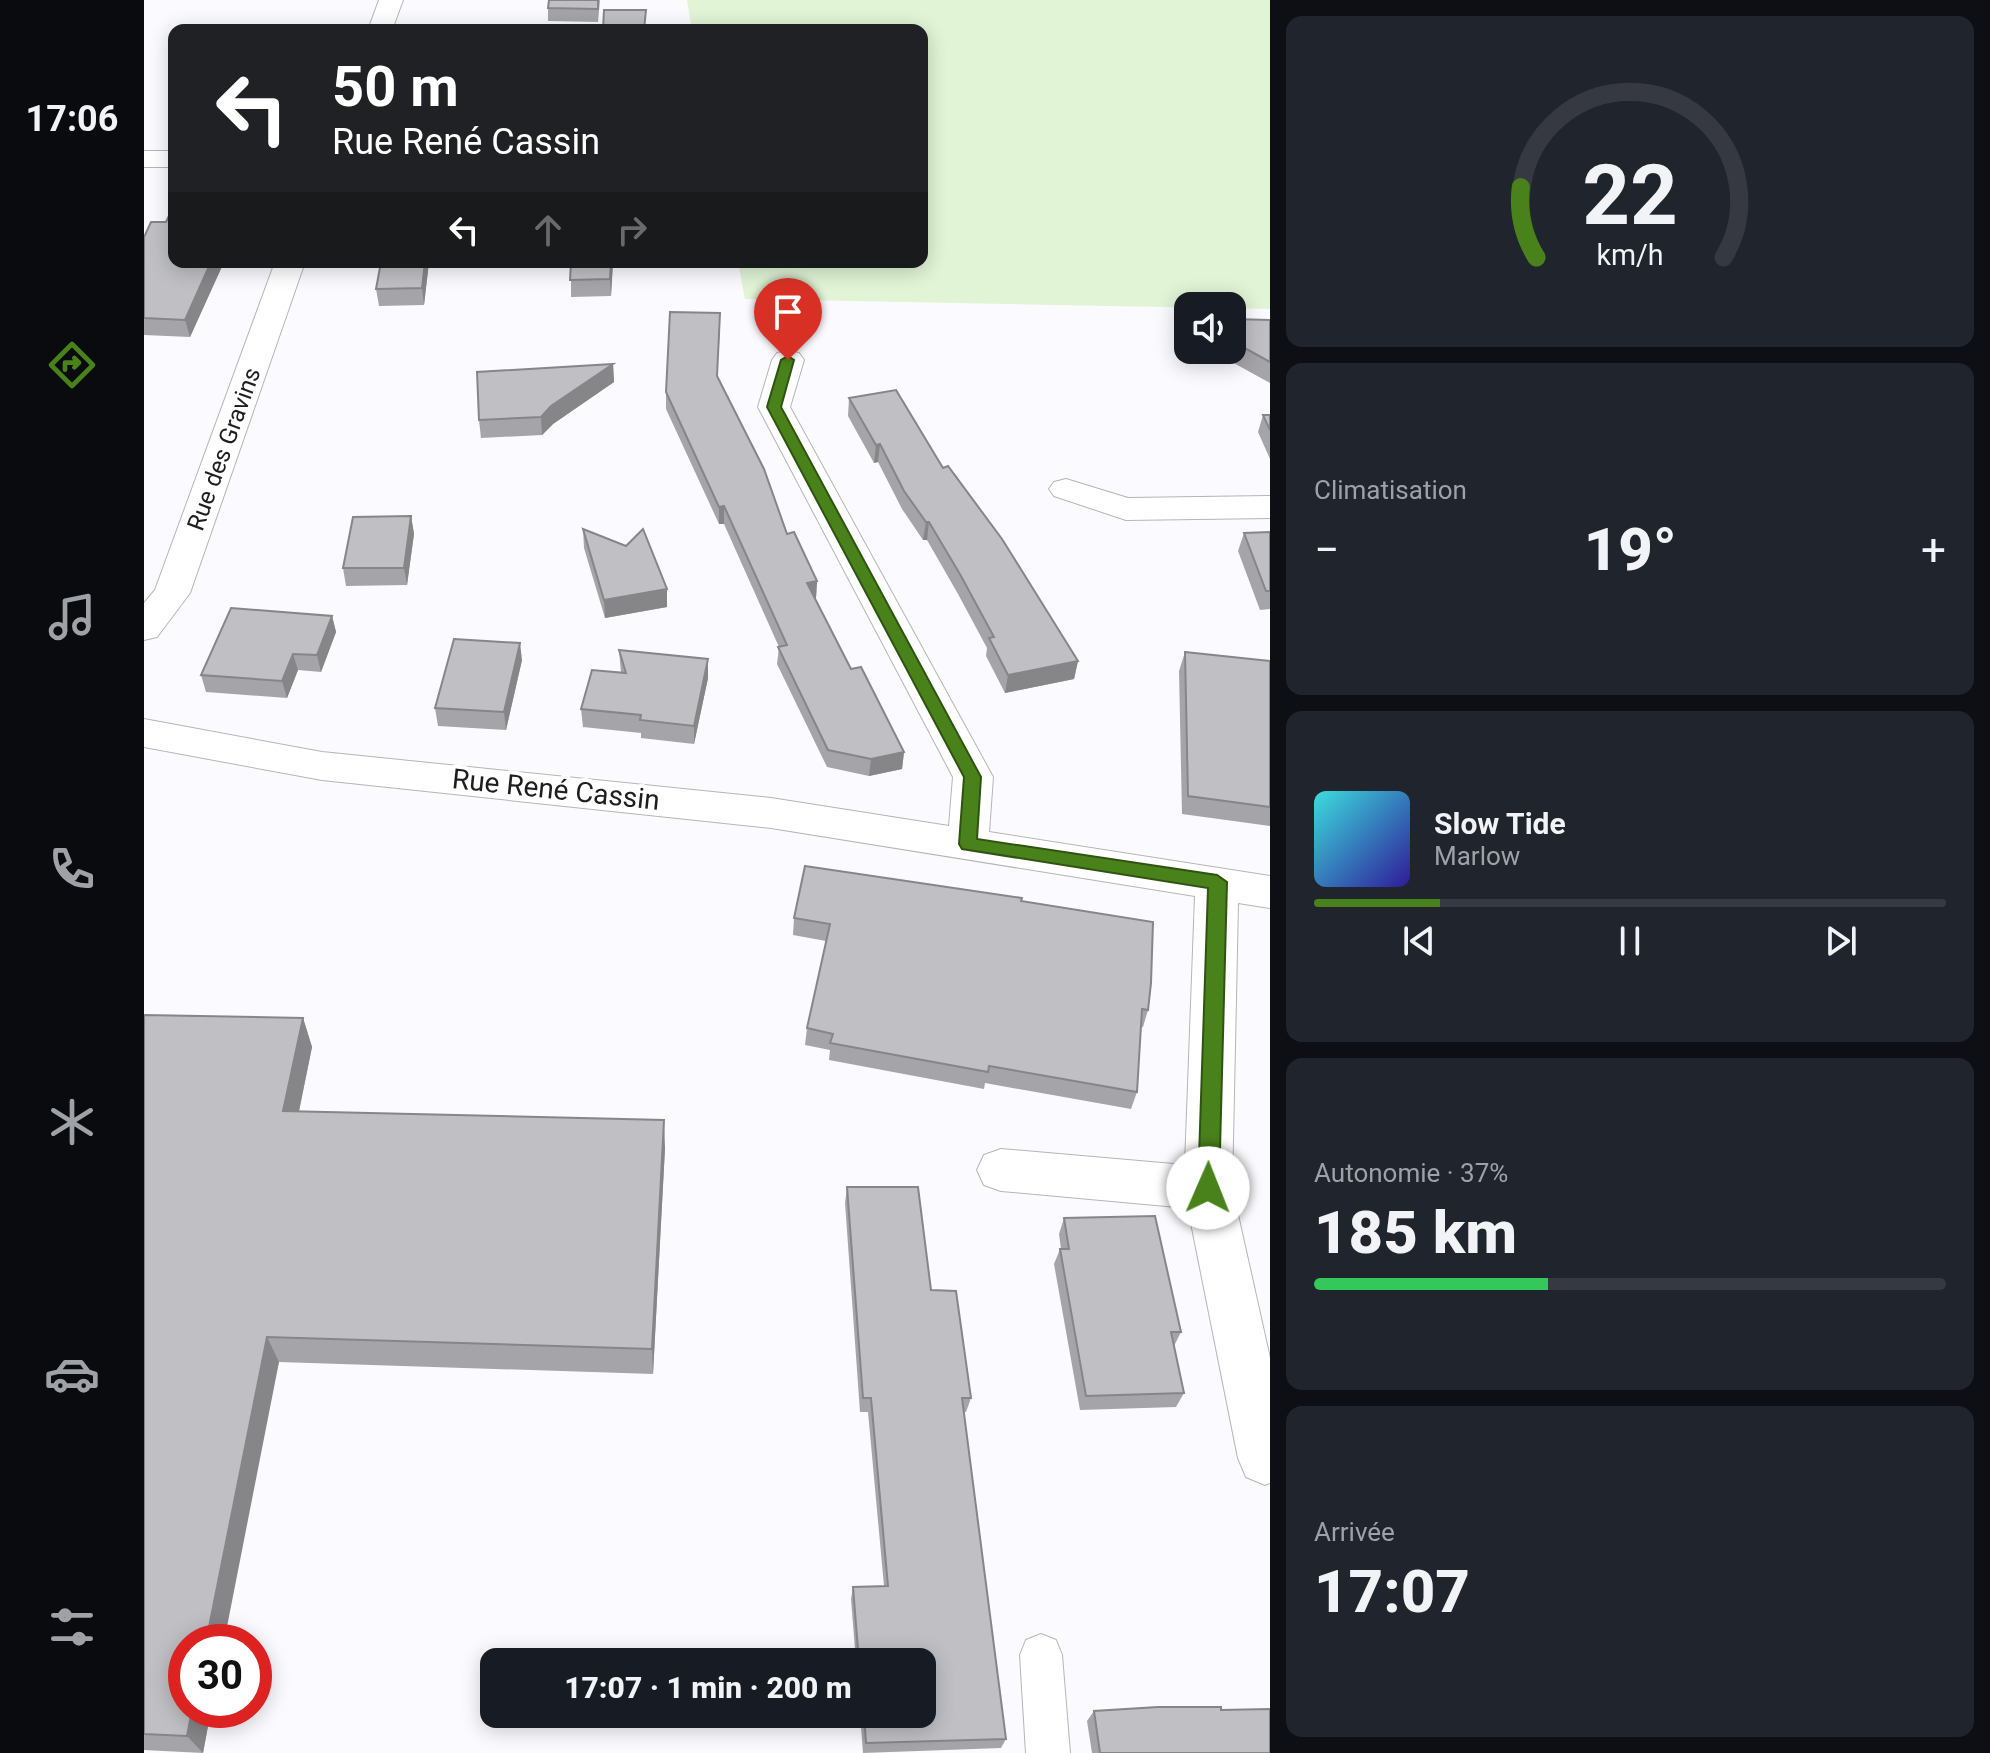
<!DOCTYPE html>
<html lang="fr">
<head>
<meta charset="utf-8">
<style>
	body { margin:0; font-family:Roboto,sans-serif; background:#20242c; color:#f1f3f6; height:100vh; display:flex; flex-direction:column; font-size:30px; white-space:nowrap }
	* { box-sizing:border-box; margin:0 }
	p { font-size:26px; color:#9ea1a6 }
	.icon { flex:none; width:44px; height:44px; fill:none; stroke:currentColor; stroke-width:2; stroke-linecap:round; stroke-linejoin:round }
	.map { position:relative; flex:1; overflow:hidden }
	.drawer { display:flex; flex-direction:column; gap:16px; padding:16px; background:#0d0f14; width:720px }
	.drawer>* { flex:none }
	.banner { position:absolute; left:24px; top:24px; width:760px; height:244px; border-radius:16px; box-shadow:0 4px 20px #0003; background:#202124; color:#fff; overflow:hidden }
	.controls { position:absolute; left:1030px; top:292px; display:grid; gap:16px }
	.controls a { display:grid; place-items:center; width:72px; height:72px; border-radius:16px; background:#171b24; box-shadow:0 4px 20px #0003; font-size:40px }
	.speed { position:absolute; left:24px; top:1624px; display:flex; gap:16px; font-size:40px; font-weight:700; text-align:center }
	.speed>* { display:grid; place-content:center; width:104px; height:104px; border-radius:50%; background:#171b24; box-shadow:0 4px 20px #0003; line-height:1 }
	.speed .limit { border:12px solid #d22; background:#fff; color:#111 }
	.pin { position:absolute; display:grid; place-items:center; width:68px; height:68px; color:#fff; margin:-82px -34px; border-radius:50% 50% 50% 0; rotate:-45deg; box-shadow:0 0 8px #0007 }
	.pin .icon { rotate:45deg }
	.me { position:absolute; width:88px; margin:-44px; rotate:1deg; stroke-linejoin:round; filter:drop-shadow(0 0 6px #0008) }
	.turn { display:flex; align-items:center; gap:28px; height:168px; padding:0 32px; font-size:36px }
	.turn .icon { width:104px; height:104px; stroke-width:2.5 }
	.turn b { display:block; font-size:56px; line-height:68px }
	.lanes { display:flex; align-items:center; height:76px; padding:0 32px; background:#0003; justify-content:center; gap:40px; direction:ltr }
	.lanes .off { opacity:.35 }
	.big { font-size:60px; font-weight:800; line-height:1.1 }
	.drawer .card { flex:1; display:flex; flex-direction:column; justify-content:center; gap:12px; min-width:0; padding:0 28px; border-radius:16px; background:#20242c }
	.drawer .dial { align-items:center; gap:0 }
	.dial svg { height:208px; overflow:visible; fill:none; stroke:#363941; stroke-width:7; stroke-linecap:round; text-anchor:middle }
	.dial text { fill:#f1f3f6; stroke:none }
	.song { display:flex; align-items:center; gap:24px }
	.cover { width:96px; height:96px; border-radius:12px; background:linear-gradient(135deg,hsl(180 70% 55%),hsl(250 70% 35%)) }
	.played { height:8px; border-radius:4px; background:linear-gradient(90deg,#49811a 20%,#363941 20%) }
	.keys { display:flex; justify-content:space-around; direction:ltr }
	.heat { display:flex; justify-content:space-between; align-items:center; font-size:44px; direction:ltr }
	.charge { height:12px; border-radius:6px; background:linear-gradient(90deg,#34c759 37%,#363941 0) }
	.trip { position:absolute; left:336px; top:1648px; width:456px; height:80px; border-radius:16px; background:#171b24; box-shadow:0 4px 20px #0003; font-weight:800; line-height:80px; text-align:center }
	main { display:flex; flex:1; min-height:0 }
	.dock { display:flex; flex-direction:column; width:144px; justify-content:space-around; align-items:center; background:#090b0e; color:#9ea1a6 }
	.dock .icon { width:56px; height:56px }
	.dock .current { color:#49811a }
	.dock b { font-size:36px; color:#f1f3f6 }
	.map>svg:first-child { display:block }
	.green { fill:#e1f4d6 }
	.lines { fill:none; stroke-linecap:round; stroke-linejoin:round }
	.pedestrian-casing { stroke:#b5b5b8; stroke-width:2 }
	.minor-casing { stroke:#b5b5b8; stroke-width:2 }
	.pedestrian { fill:#fff; fill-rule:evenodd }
	.minor { fill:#fff; fill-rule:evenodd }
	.wall { fill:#a5a4a8 }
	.shaded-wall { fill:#868688 }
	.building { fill:#c0bfc3; stroke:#868688; stroke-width:2 }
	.route { fill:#49811a; stroke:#2f5411; stroke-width:2 }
	.labels { text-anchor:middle; stroke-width:8; stroke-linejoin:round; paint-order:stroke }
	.far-street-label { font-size:24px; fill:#1e1d1f; stroke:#fff }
	.street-label { font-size:28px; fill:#1e1d1f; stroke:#fff }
</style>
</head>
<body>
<main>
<nav class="dock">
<b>17:06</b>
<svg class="icon current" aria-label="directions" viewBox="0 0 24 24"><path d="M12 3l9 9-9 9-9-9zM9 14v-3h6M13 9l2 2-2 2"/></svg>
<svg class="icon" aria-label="music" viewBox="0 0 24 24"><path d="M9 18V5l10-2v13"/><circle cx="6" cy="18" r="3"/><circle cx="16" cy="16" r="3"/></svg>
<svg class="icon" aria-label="phone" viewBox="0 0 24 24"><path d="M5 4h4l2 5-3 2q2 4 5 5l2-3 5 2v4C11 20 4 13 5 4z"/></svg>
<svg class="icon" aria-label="climate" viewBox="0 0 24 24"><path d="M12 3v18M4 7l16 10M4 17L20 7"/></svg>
<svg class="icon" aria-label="car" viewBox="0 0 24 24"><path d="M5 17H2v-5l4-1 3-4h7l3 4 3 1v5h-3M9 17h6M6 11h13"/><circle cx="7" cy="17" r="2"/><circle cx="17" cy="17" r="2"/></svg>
<svg class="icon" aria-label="filters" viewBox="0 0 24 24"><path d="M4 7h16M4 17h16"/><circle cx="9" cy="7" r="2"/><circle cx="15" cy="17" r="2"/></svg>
</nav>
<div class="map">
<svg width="1126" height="1753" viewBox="0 0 1126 1753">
	<rect width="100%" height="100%" fill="#fbfbff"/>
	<path class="green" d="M543,0H1126V309L601,299L594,262H778V30H548Z"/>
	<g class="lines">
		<defs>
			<path id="pedestrian" d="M897,1634L912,1640L918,1655L926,1753H882L876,1655L882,1640Z"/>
			<path id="minor" d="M235,0H259L248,30H224Z
				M0,151H30V167H0Z
				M131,262H161L46,593L13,637L0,640V603L11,590Z
				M644,351L655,353L660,360L646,407L849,777L845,832L1126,876V908L1094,903L1088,1188L1126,1358V1483L1121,1485L1102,1477L1094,1458L1044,1208L857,1191L840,1185L833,1170L840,1155L857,1149L1041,1165L1051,896L627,828L178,780L0,747V719L178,752L627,798L805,826L809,777L614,407L628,360L633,353Z
				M922,479L984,498L1126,496V518L982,520L910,496L905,489L910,482Z"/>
		</defs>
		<use href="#pedestrian" class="pedestrian-casing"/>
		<use href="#minor" class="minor-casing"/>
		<use href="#pedestrian" class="pedestrian"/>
		<use href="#minor" class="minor"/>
	</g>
	<path class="wall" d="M456,0L454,22L404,21V8Z
		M22,222L30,262H80L46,337L0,335V237Z
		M237,262H285L280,305L235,306L232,289Z
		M427,262H469L467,296L427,297Z
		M1043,317H1044V338L1039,335Z
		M1088,319L1126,320V383L1066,350H1088Z
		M576,330L573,378L643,534L673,581L672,598H671L707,669L760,752L758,769L725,776L683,767L633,664L635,647L580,524H575L522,409V392Z
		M469,364L470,382L409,424L398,435L337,438L335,420Z
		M705,398L799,468L934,661L930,679L861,693L842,656L843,648L814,594L783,540H779L758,509L734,462L730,463L704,416Z
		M1119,415H1126V459L1114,432Z
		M267,516L270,534L263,585L202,586L199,568Z
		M439,529L523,589V607L461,618L440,548Z
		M1126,532V609L1116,610L1094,551L1100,533Z
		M188,616L192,632L177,672L154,670L143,698L62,692L57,675Z
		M475,650L564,678L550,744L497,738V733L439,727L437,709L477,673Z
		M1041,652L1126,661V826L1038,814L1035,671Z
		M378,660L362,730L294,726L291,708Z
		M877,901L1004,1010L999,1027H997L993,1092L987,1109L841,1083L840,1089L685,1060L686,1050L661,1045L663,1028L682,941L649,935L650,918Z
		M0,1015L159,1018L168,1047L155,1112L521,1148L509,1374L135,1362L42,1710H67L59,1753L0,1750Z
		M703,1187L787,1290L827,1398L822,1412H820L862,1739L857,1748L719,1753L716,1714H778V1662H712L707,1599L709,1587L740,1586L724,1412H716L701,1203Z
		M920,1218L1037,1332L1030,1346L1040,1393L1032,1407L936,1410L910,1264L916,1249H917L915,1234Z
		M1077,1710L1126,1753H948L943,1721L950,1711Z"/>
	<path class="shaded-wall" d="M67,262H80L46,337L41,320Z
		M281,262H285L280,305L278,288Z
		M467,262H469L467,296L466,279Z
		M469,364L470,382L409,424L398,435L397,417L407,406Z
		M736,444L734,462L730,463L732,445Z
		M580,506V524H575V507Z
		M267,516L270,534L263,585L260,568Z
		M782,522H785L783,540H779Z
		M673,581L672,598L662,600L663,583Z
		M523,589V607L461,618L460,600Z
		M188,616L192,632L177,672L173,655Z
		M376,643L378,660L362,730L360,712Z
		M149,654L154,670L143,698L138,681Z
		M564,659V678L550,744V726Z
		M934,661L930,679L861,693L864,675Z
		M760,752L758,769L725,776L727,759Z
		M159,1018L168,1047L149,1139L139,1111Z
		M520,1120L521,1148L509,1374L508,1349Z
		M123,1337L135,1362L80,1642H62Z
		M48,1710H67L59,1753L43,1736Z"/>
	<path class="building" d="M405,0H454V9L404,8Z
		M460,10H502L500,30H459Z
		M30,205V262H67L41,320L0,318V237L7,222H22Z
		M237,262H281L278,288L232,289Z
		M427,262H467L466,279L426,280Z
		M526,312L576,313L573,376L620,469L643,534L650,532L673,581L663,583L707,669L717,667L760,752L727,759L684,750L634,647L643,645L580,506L575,507L522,392Z
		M1088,319L1126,320V362L1088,341Z
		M469,364L407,406L397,417L335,420L333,372Z
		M752,390L799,468L804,466L858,539L934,661L864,675L845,638L850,637L817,576L785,522H782L760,491L736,444L732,445L705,398Z
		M1119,415H1126V430Z
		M267,516L260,568H199L209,517Z
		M439,529L482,546L499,529L523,589L460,600Z
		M1126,532V591H1122L1100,533Z
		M87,608L188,616L173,655L149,654L138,681L57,675Z
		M310,639L376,643L360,712L291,708Z
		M475,650L564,659L550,726L496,720L497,715L437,709L448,670L482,673Z
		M1041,652L1126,661V807L1044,796Z
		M661,866L878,898L877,901L1009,922L1007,983L1004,1010L998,1009L993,1092L845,1066L844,1072L686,1043L689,1034L663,1028L686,924L650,918Z
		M0,1015L159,1018L139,1111L520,1120L508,1349L123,1337L62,1642H42V1710H48L43,1736L0,1734Z
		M703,1187H774L787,1290L812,1291L827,1398H818L862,1739L722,1743L720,1714H778V1662H715L709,1587L744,1586L727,1398H719Z
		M1011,1216L1037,1332H1027L1040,1393L942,1396L916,1249H925L920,1218Z
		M1014,1707H1077V1710L1126,1709V1753H956L950,1711Z"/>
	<path class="route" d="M644,356L650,360L637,407L837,777L833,839L1073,875L1083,882L1075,1188L1072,1194L1064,1197L1057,1194L1054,1188L1064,888L818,849L815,844L820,777L623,407L637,360Z"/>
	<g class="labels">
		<g class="far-street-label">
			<text transform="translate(80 449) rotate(-70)" y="8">Rue des Gravins</text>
		</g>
		<g class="street-label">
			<text transform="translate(412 789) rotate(6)" y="10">Rue René Cassin</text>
		</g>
	</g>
</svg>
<div class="controls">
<a><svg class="icon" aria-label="sound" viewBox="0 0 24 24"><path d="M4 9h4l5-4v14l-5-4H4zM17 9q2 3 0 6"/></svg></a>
</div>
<div class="speed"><div class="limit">30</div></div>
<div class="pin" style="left:644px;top:360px;background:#d93025"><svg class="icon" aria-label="arrive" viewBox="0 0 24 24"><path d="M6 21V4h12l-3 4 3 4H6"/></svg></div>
<svg class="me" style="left:1064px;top:1188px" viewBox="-20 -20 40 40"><circle r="19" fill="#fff"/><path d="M0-13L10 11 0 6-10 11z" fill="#49811a"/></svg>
<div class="trip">17:07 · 1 min · 200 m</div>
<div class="banner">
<div class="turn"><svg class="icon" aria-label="left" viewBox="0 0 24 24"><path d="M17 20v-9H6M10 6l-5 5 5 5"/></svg><div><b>50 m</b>Rue René Cassin</div></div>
<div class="lanes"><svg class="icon" aria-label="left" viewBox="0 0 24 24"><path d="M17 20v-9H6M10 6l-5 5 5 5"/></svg><svg class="icon off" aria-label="ahead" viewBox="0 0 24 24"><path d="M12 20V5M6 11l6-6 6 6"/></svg><svg class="icon off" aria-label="right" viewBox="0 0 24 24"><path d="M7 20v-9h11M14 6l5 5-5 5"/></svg></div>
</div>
</div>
<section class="drawer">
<div class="card dial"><svg viewBox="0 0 100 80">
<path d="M14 69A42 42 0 1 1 86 69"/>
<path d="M14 69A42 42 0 0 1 8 42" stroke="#49811a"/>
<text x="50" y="56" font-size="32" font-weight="700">22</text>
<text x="50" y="72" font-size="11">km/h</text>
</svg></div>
<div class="card"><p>Climatisation</p>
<div class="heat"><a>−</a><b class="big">19°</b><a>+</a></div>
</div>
<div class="card">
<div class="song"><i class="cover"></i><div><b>Slow Tide</b><p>Marlow</p></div></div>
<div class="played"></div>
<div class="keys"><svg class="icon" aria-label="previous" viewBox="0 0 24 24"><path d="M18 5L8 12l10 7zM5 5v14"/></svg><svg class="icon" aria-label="pause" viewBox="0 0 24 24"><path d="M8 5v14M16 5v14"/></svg><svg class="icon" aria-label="next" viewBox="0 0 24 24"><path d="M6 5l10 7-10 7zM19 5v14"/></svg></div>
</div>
<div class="card"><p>Autonomie · 37%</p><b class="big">185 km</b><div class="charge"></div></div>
<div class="card"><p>Arrivée</p><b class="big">17:07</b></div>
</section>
</main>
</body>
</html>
